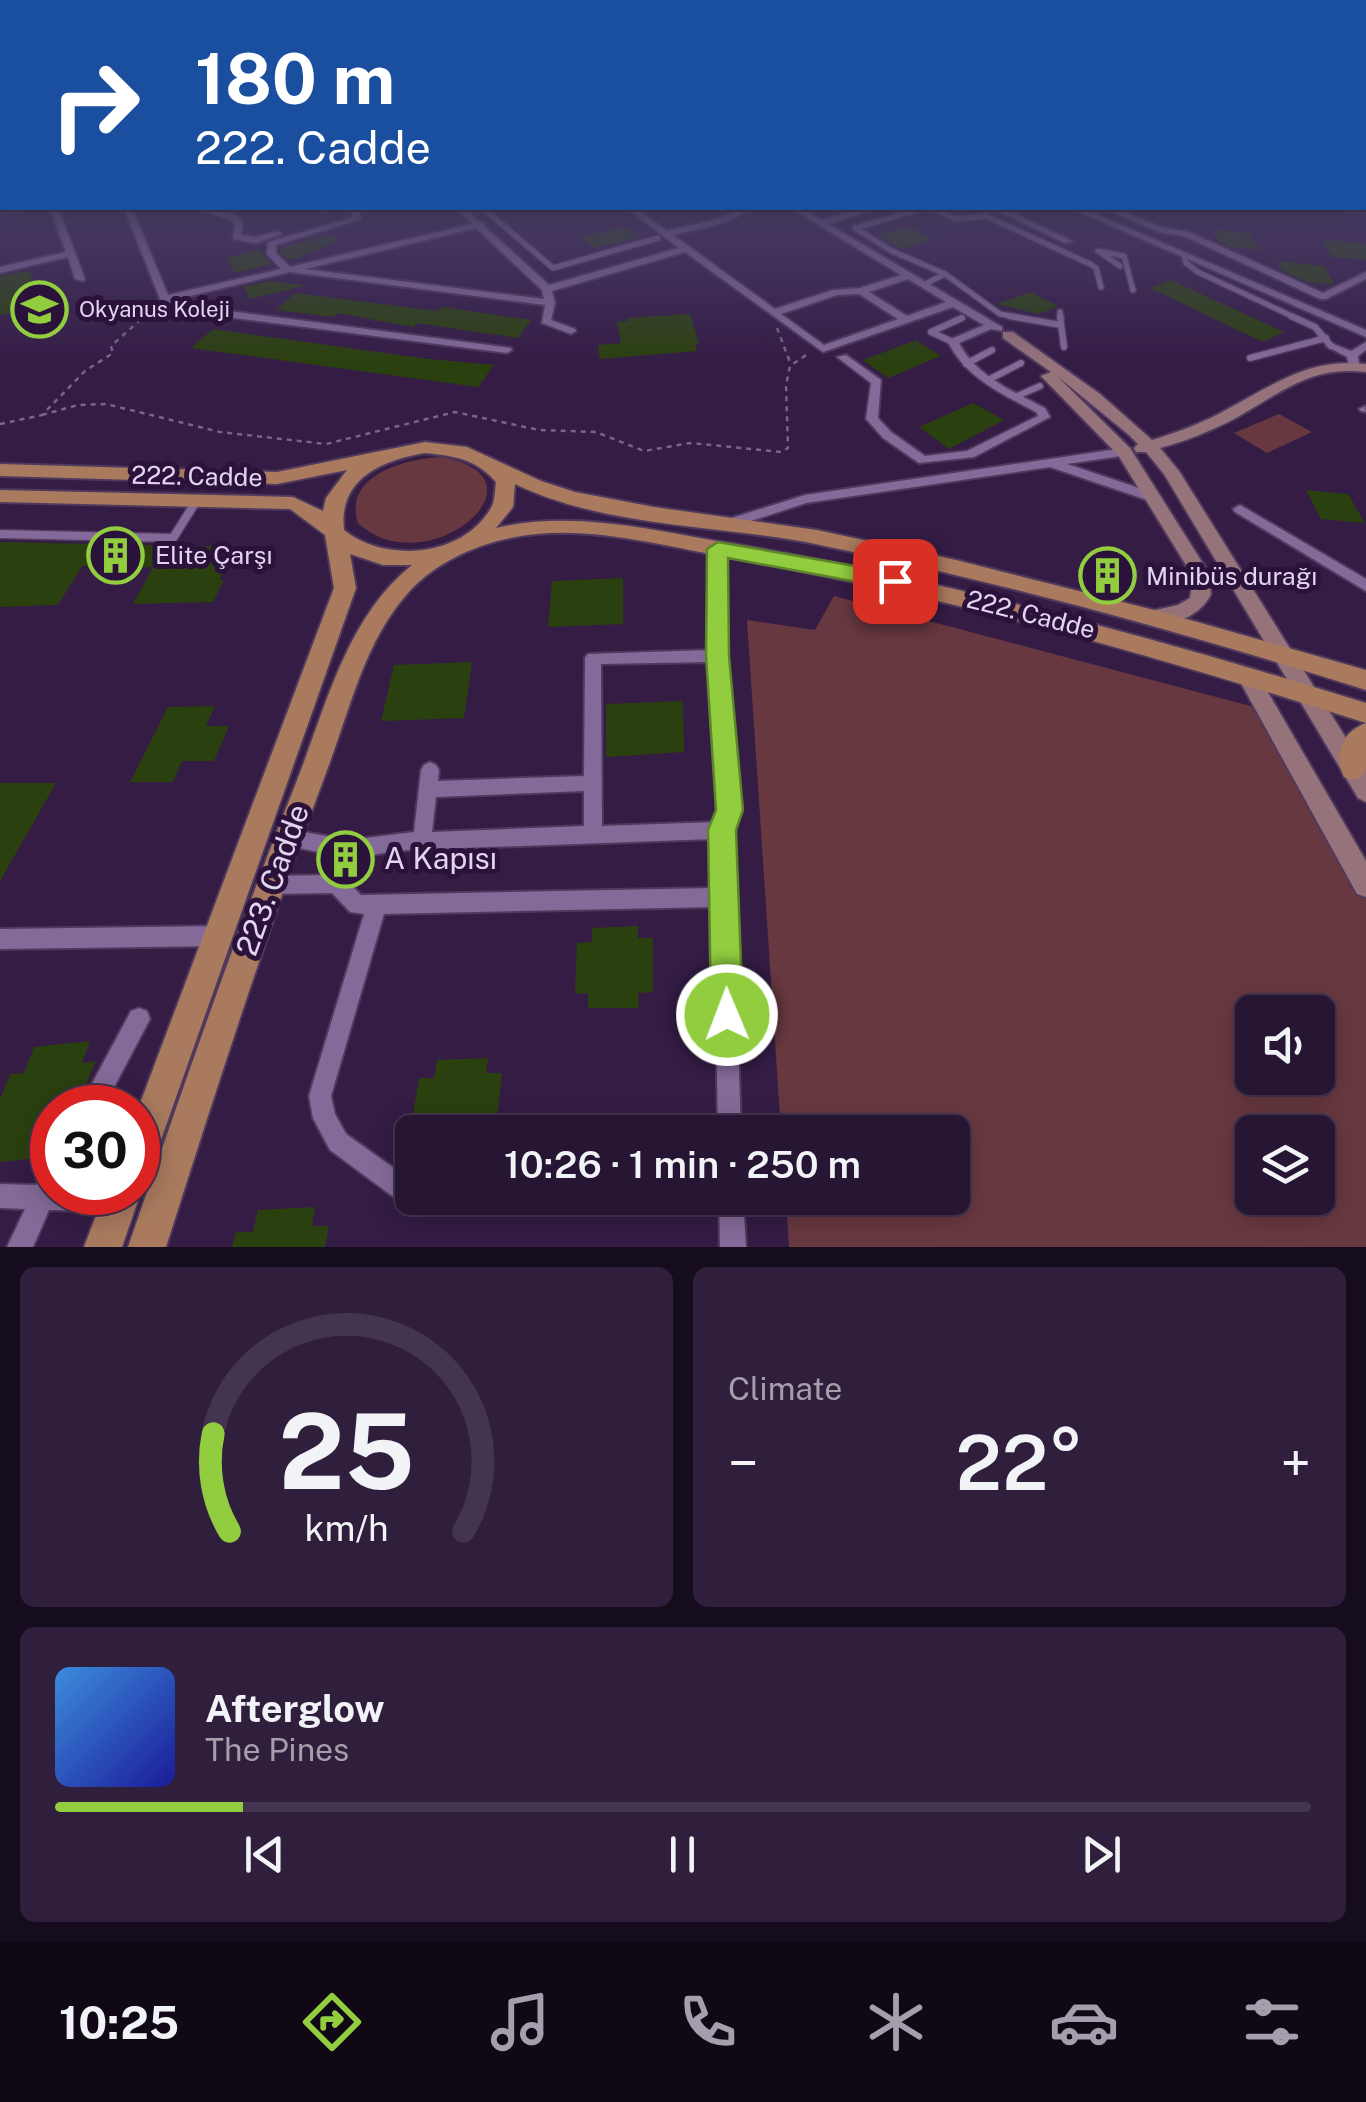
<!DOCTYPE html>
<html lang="en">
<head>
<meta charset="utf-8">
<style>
	body { margin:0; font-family:"Public Sans",sans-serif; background:#2f1e3c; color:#f1f3f6; height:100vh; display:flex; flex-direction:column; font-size:38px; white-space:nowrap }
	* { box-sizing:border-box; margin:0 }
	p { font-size:32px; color:#a49fac }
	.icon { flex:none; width:55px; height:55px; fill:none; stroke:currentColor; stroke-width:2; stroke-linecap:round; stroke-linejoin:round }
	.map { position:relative; height:1247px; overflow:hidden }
	.panel { display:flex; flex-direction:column; gap:20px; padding:20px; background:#150c1d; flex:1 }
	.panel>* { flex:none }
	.top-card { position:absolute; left:0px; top:0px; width:1368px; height:210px; box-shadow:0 5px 25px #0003,0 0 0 2px #43344f; background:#1a4fa0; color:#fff; overflow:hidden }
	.fabs { position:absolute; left:1235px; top:995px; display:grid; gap:20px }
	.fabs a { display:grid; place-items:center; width:100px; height:100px; border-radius:15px; background:#271534; box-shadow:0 5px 25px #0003,0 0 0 2px #43344f; font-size:50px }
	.speed { position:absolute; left:30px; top:1085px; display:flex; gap:20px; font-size:50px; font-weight:700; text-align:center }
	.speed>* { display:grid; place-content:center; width:130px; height:130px; border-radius:50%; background:#271534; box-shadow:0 5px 25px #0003,0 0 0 2px #43344f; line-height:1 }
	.speed .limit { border:15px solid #d22; background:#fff; color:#111 }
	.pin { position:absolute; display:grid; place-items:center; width:85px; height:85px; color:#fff; margin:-42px; border-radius:20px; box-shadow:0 5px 15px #0006 }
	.me { position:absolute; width:110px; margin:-55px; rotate:359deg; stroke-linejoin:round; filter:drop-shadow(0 0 8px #0008) }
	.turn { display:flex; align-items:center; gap:35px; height:210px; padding:0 30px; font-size:45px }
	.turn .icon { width:130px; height:130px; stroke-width:2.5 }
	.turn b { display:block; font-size:70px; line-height:85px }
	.big { font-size:75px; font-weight:600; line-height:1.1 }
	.panel .card { flex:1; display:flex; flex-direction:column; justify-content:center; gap:15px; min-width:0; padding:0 35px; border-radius:15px; background:#2f1e3c }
	.panel .dial { align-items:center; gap:0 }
	.dial svg { height:260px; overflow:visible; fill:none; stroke:#43344f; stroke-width:7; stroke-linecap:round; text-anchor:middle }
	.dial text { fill:#f1f3f6; stroke:none }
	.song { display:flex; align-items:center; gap:30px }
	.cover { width:120px; height:120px; border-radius:15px; background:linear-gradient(135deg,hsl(210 70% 55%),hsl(240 70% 35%)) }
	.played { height:10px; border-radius:5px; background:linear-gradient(90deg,#91cd3f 15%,#43344f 15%) }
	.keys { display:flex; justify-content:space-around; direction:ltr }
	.heat { display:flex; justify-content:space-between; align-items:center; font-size:55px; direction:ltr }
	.panel .tiles { flex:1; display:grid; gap:20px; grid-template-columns:1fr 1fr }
	.card:last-child { grid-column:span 2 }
	.trip { position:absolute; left:395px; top:1115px; width:575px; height:100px; border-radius:15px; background:#271534; box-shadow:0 5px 25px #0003,0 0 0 2px #43344f; font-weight:600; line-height:100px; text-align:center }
	.tabs { display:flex; height:160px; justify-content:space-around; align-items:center; background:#100815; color:#a49fac }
	.tabs .icon { width:70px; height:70px }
	.tabs .selected { color:#91cd3f }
	.tabs b { font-size:45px; color:#f1f3f6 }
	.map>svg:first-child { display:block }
	.green { fill:#683840; fill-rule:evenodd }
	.building { fill:#2b400f }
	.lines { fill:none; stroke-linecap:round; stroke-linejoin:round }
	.lane-far2-casing { stroke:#4f395d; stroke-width:8 }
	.lane-far1-casing { stroke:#4f395d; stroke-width:9 }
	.lane-casing { stroke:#4f395d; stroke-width:11 }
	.street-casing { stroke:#4f395d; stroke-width:4 }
	.secondary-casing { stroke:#4f395d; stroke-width:4 }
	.primary-casing { stroke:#4f395d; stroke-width:4 }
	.path { stroke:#7a6589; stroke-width:2.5; stroke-dasharray:5 5; stroke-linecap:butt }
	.lane-far2 { stroke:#846a99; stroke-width:5 }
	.lane-far1 { stroke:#846a99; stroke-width:6 }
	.lane { stroke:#846a99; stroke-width:8 }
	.street { fill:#846a99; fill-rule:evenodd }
	.secondary { fill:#96727b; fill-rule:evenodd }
	.primary { fill:#a97a5e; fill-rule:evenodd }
	.route { fill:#91cd3f; stroke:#5e8529; stroke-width:2.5 }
	.labels { text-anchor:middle; stroke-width:10; stroke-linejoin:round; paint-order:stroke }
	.far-poi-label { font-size:22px; fill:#e3d4ef; stroke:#2a123a; text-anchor:start }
	.street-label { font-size:25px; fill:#e3d4ef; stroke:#2a123a }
	.poi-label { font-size:25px; fill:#e3d4ef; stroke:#2a123a; text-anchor:start }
	.near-poi-label { font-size:30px; fill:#e3d4ef; stroke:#2a123a; text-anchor:start }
	.near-street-label { font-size:30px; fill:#e3d4ef; stroke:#2a123a }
</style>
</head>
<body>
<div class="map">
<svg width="1366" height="1247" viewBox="0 0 1366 1247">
	<rect width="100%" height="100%" fill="#341c45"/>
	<path class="green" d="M1279,414L1312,432L1267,453L1234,433Z
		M441,457C557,477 426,587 358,523C343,475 405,459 441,457Z
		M834,596L1258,708L1366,888V1247H789L786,1198H952V1132H781L747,620L815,630ZM1252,1012H1318V1078H1252ZM1252,1132H1318V1198H1252Z"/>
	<path class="building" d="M625,226L639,237L594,248L582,237Z
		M908,226L933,239L902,249L879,235Z
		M1213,229L1249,233L1259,250L1230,247L1217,240Z
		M333,234L336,242L297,258L288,260L280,251V248Z
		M1322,239L1366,244V260L1332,257Z
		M259,250L271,264L235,273L226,258Z
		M1277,261L1324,266L1334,284L1307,282L1282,270Z
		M30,271L39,306L0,315V276Z
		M1171,280L1284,332L1263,342L1150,288Z
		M269,281L303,285V286L250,299L243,287Z
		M1030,292L1058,306L1039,314L997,304Z
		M295,293L437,311L442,307L531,320L518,338L417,323L413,327L338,313L333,317L276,310Z
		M690,314L699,344H695L697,351L600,359L598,345L621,343L617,322L628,321L627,318Z
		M213,329L429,359L494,365L478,387L191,348Z
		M916,340L941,356L888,378L863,360Z
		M973,403L1004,420L949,449L919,427Z
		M1306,490L1348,494L1365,523L1321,519Z
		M0,542L237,547L219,580H224L213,602L133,604L153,567L82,566L58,605L0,607Z
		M1090,564L1124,572V588L1089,580Z
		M623,578V624L548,627L552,581Z
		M472,662L464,718L381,721L394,665Z
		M683,701L684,752L606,757V704Z
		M215,706L206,726H229L214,761H182L173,782H130L168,707Z
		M0,783H56L0,881Z
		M638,926V938H653V992L638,993L639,1008H588V993L575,994L577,943L592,942V928Z
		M90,1041L82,1063L96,1061L76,1108H52L49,1157L0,1162V1099L10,1074L24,1073L34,1047Z
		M488,1058L486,1073H502L496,1132H410L419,1078H434L437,1060Z
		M315,1207L312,1226H329L325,1247H232L236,1232H253L258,1210Z"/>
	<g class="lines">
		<defs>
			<path id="lane-far2" d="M483,208L553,268L658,238
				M930,208L956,219L986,216L1090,264L1096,268L1101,287
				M1184,255L1186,263L1198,272L1296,318
				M1120,266L1098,251L1124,256L1133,290
				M945,274L1000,314L1022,318
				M923,285L945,274L892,251L855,228L925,208
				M1060,312L1061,318"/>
			<path id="lane-far1" d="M1009,316L1061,325
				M1060,316L1064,347
				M1291,316L1315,327L1331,346
				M953,342L931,332L962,318
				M1250,358L1326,338
				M966,364L992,350
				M990,379L1021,363
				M1017,396L1040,386"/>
			<path id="lane" d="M0,534L173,538L197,500"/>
			<path id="street" d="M0,207L13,208L0,211Z
				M50,208H58L85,279L83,281L75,279L68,257L0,273V267L66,252Z
				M124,208H132L168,295L281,269L267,254L268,242L348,219L353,216L350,208H358L361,219L276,245V253L290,267L472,224L456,208H464L480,222H484V226L549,285L679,248L626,208H635L667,231L717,219L746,208H756L723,223L673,235L775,309L833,290L860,288L901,275L791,208H800L821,220L866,208H877L828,224L1002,327V331L991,329L959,343C976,376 1014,392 1045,408L1050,417L974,457L919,463L883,438L868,421L866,419L871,383L837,357L846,355L881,380L878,418L891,432L925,456L967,451L1038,416L1036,412C1002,394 966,378 948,342L949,340L984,325L953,307L823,352L685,252L552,291L555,303L551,320L575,329L576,331L571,334L542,323L545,305L290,272L173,300L183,305L511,348L512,350L507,353L180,311L160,299ZM476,228L542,290L544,299L305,269ZM908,279L946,302L907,316L869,292ZM859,294L898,319L824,345L781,314L837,295Z
				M194,208H206L238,216L243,224L241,235L256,237L278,231L282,234L256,243L233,239L235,224L232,220Z
				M318,208H326L328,210L324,212Z
				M992,208H1002L1072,241L1065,243Z
				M1071,208H1081L1366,330V337Z
				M1104,208H1114L1164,228L1189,232L1323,293L1366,272V279L1326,299H1320L1184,236L1159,232Z
				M1366,342V350L1358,356L1359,365L1354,368L1349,365L1347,357L1326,346L1331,343L1351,351Z
				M1365,406L1366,412L1361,411L1359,409Z
				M1124,448L1130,452L1128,455L1067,464L1160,495L1161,498L1160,501H1150L1050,467L806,503L730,528L723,523L725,520L805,495Z
				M1240,505L1366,579V591L1235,512L1233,509Z
				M718,544L725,549V656L739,810L731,830L741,1132H718L714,907L384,914L331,1096L335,1114L346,1134L412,1181V1198H423L421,1204L412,1207L403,1204L330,1150L313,1118L309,1096L364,914L350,912L332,893L270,894L263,892L260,885L263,878L270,876L330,875L337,856L280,844L278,838L280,832L287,829L349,840L414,832L421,770L424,765L430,762L436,765L439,770L438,781L584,776L585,658L588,654L709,650L711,549ZM710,662L721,810L716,822L602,826L601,664ZM584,791V826L432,832L436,797ZM713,839L714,888L361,895L347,881L355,857L408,850Z
				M218,926L225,929L228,936L225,943L218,946L0,949V929Z
				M139,1008L147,1011L150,1019L103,1108H79L131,1011Z
				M52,1164V1192H129L132,1200L129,1209L120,1212L49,1210L33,1247H7L25,1209L0,1208V1184L36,1185L44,1168Z
				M719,1198H743L746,1247H720Z"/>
			<path id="secondary" d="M1003,332H1013L1100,394L1152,440C1178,432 1203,423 1226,410C1273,385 1310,357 1366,364V372C1310,365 1281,393 1234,419C1211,431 1186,441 1160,448L1179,471L1366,770V802L1358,798L1164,474L1146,452H1136L1134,448L1138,444L1129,435L1057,376L1130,448L1207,570L1211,594C1200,618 1167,629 1142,623L1139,618L1142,613L1178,605L1190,598L1192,584L1189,570L1118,455L1041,376L1051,372L1003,338Z
				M1248,668L1255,670L1366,861V897L1357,894L1237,676L1241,670Z"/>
			<path id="primary" d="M425,442L467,447L541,481L575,492L654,507L817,530L956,560L1162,612L1366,670V690C1187,633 1005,583 820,545C720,524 609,529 515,484L513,507L496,528C574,510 650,530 728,543C945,580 1156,638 1366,703V723C1157,656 947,596 731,558C668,547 601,528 537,534C490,538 439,558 408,593C364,642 350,710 327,770C268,928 217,1087 166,1247H128C182,1091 235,936 296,783C326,707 346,618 412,565H383L350,554L356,588L156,1154L150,1166L138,1172V1109L334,588L325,535L290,509L0,502V490L293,497L323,511L326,498L347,470L277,484L0,476V464L277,472ZM425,453C455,456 476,459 496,482C495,489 495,500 492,506C465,557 386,564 344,530C338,478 383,460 425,453Z
				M1366,723V769L1362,777L1353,780L1344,777C1333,753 1342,732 1366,723Z
				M138,1183L141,1192L122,1247H84L105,1192H138Z"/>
		</defs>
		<use href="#lane-far2" class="lane-far2-casing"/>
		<use href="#lane-far1" class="lane-far1-casing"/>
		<use href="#lane" class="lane-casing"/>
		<use href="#street" class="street-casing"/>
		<use href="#secondary" class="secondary-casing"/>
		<use href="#primary" class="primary-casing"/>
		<path class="path" d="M777,328L791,365
			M42,415L78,405L106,404L220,432L326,444L455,412L539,430L596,432L644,451L690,443L782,452L788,448L786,385L790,366L809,353
			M0,424L42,415L85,371L113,353L111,346L157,305"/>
		<use href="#lane-far2" class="lane-far2"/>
		<use href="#lane-far1" class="lane-far1"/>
		<use href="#lane" class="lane"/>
		<use href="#street" class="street"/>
		<use href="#secondary" class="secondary"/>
		<use href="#primary" class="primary"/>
	</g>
	<linearGradient id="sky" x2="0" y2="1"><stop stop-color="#1d0f26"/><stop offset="0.52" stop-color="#4a4068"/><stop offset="1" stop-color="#4a4068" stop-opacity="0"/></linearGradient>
	<rect width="1366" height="364" fill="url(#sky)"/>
	<path class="route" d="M718,542L895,573L906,581L895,589L728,558L729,656L743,810L736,830L743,1015L738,1026L727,1031L715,1026L711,1015L708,830L716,810L706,656L707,549Z"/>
	<defs>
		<symbol id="school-ring" viewBox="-11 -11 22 22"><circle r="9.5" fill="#2a123a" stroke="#91cd3f" stroke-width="1.5"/><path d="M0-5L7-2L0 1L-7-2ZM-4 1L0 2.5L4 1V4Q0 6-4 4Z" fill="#91cd3f"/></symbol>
		<symbol id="building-ring" viewBox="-11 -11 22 22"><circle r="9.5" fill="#2a123a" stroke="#91cd3f" stroke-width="1.5"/><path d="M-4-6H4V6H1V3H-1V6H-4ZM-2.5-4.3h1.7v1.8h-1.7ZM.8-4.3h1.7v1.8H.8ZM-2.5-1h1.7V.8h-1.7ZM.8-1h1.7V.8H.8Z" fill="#91cd3f"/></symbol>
	</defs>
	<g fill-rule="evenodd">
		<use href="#school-ring" x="8" y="278" width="63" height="63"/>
		<use href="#building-ring" x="84" y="524" width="63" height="63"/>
		<use href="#building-ring" x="1076" y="544" width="63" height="63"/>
		<use href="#building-ring" x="314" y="828" width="63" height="63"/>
	</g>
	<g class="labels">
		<g class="far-poi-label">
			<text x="79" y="317">Okyanus Koleji</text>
		</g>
		<g class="street-label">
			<text transform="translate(197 476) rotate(1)" y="9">222. Cadde</text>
			<text transform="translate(1031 614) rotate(14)" y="9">222. Cadde</text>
		</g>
		<g class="poi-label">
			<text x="155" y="564">Elite Çarşı</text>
			<text x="1146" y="585">Minibüs durağı</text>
		</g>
		<g class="near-poi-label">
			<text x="384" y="869">A Kapısı</text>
		</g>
		<g class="near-street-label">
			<text transform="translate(273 880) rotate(-70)" y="10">223. Cadde</text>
		</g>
	</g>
</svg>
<div class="fabs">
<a><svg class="icon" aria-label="sound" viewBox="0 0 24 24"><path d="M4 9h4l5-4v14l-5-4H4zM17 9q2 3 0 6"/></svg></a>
<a><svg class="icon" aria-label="layers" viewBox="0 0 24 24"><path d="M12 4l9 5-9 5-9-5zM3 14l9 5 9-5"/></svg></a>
</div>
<div class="speed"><div class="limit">30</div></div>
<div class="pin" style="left:895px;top:581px;background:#d93025"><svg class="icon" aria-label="arrive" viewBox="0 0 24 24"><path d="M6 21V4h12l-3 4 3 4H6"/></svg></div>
<svg class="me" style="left:727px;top:1015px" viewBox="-20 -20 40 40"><circle r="17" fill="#91cd3f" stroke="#fff" stroke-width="3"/><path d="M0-11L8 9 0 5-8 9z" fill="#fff"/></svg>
<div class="trip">10:26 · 1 min · 250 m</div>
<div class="top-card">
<div class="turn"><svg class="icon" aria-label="right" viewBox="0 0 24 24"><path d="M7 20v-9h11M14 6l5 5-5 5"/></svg><div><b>180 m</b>222. Cadde</div></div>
</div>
</div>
<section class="panel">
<div class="tiles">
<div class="card dial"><svg viewBox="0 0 100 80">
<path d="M14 69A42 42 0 1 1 86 69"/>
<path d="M14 69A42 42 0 0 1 9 39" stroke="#91cd3f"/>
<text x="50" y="56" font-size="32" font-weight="700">25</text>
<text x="50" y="72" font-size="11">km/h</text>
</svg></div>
<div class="card"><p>Climate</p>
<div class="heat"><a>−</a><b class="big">22°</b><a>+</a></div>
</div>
<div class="card">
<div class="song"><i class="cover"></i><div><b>Afterglow</b><p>The Pines</p></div></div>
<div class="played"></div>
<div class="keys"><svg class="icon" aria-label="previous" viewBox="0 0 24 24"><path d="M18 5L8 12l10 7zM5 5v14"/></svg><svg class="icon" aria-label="pause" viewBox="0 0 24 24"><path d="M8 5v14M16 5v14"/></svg><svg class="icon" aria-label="next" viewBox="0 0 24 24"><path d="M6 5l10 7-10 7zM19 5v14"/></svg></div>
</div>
</div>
</section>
<nav class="tabs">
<b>10:25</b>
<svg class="icon selected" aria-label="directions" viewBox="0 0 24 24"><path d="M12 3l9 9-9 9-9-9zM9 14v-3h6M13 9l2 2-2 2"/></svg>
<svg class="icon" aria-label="music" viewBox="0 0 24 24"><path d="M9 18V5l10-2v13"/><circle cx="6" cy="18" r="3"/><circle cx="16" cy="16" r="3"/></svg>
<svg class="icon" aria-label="phone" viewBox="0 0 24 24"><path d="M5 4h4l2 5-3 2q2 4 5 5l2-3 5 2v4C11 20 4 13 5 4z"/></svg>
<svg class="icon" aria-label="climate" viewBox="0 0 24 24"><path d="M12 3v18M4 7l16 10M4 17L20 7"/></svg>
<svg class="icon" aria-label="car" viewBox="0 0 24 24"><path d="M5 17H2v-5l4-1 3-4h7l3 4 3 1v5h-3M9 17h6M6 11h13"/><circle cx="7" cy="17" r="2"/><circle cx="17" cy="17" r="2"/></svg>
<svg class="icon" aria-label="filters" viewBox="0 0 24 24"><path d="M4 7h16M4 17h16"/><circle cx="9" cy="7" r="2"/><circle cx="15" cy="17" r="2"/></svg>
</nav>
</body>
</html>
